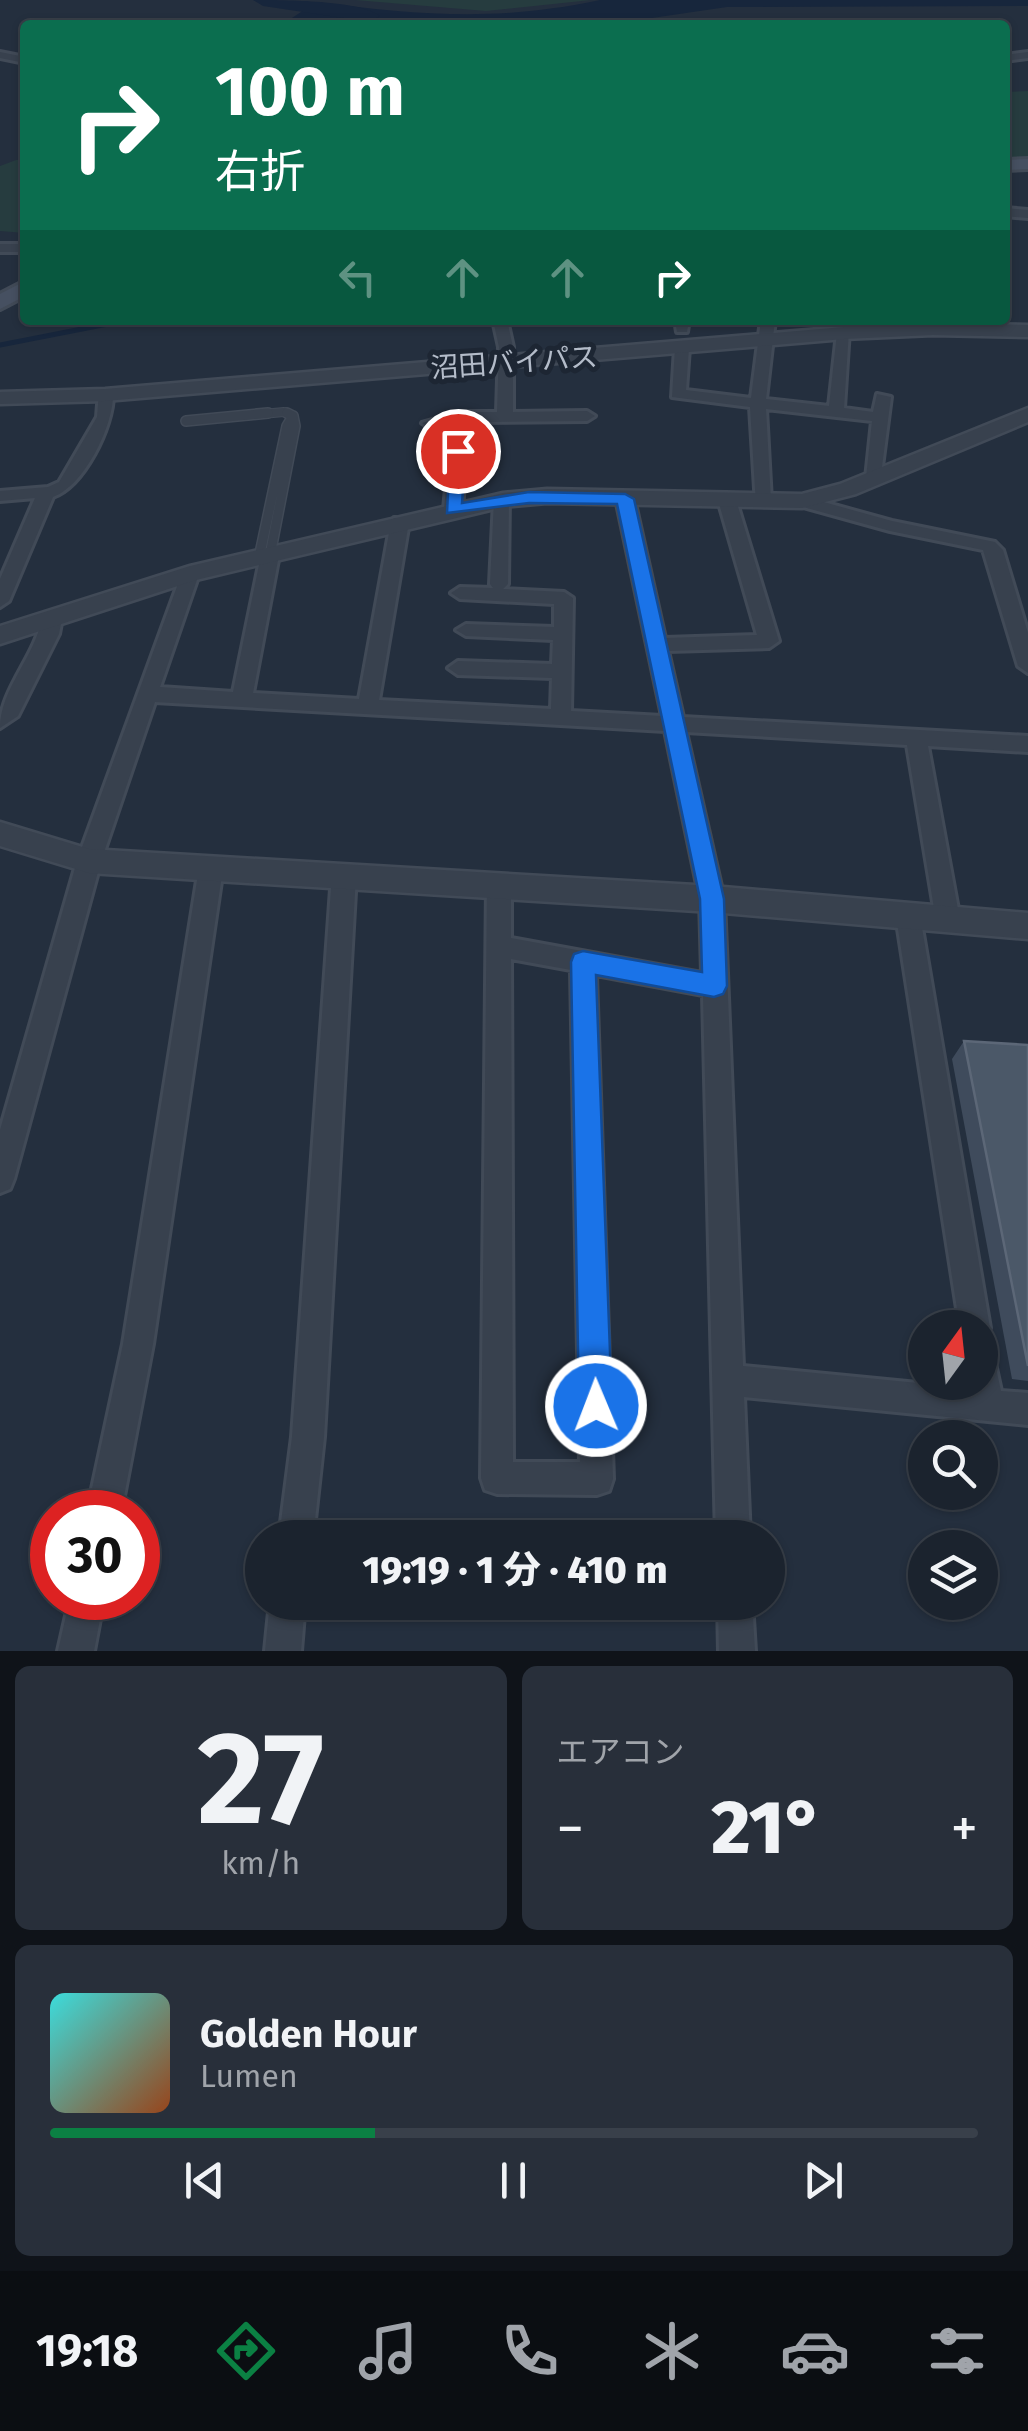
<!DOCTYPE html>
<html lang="ja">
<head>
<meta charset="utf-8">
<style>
	body { margin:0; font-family:"Fira Sans","Noto Sans JP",sans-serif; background:#282f3a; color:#f1f3f6; height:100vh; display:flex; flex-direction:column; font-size:38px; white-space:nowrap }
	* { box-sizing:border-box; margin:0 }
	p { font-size:32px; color:#a0a4aa }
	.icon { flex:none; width:55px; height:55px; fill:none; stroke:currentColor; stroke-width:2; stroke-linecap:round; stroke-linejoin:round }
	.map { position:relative; height:1651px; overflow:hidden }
	.side { display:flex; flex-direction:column; gap:15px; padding:15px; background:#0f1319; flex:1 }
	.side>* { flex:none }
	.hud { position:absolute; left:20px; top:20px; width:990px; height:305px; border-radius:10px; box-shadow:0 2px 8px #0004,0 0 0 2px #39404a; background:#0b6e4f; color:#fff; overflow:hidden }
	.needle { width:65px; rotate:15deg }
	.tools { position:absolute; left:908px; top:1310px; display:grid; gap:20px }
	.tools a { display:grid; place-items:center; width:90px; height:90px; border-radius:50%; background:#1b232e; box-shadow:0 2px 8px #0004,0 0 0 2px #39404a; font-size:50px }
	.speed { position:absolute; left:30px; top:1490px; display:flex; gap:20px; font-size:50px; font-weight:700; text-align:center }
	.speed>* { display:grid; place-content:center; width:130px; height:130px; border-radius:50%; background:#1b232e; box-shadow:0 2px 8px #0004,0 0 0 2px #39404a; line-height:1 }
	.speed .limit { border:15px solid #d22; background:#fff; color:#111 }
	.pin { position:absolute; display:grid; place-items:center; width:85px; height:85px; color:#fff; margin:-42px; border:5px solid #fff; border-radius:50%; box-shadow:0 2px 10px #0007 }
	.me { position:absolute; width:110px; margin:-55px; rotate:359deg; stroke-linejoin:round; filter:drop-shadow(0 0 8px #0008) }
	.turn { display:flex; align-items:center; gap:35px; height:210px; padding:0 30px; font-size:45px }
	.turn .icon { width:130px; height:130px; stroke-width:2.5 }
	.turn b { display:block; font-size:70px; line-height:85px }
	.lanes { display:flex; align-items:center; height:95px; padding:0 30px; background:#0003; justify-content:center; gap:50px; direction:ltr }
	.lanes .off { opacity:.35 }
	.big { font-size:75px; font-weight:800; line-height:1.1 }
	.side .card { flex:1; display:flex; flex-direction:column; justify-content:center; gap:15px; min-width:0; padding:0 35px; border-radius:15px; background:#282f3a }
	.side .dial { align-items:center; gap:0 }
	.dial b { font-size:130px; line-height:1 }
	.song { display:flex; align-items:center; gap:30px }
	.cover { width:120px; height:120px; border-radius:15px; background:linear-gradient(135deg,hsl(180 70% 55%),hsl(20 70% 35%)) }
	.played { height:10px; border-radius:5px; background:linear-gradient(90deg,#0b8043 35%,#39404a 35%) }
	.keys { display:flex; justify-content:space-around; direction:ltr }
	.heat { display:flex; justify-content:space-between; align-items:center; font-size:55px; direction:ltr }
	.side .tiles { flex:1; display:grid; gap:15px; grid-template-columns:1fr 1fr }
	.card:last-child { grid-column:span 2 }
	.trip { position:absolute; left:245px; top:1520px; width:540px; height:100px; border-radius:50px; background:#1b232e; box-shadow:0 2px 8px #0004,0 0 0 2px #39404a; font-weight:800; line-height:100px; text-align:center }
	.menu { display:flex; height:160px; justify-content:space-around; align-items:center; background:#0b0e12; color:#a0a4aa }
	.menu .icon { width:70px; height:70px }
	.menu .current { color:#0b8043 }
	.menu b { font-size:45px; color:#f1f3f6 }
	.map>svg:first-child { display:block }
	.green { fill:#263c3f }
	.water { fill:#17263c }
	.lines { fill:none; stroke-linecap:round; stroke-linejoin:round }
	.stream { stroke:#17263c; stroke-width:5 }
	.river { fill:#17263c; fill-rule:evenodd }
	.service-far1-casing { stroke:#414a57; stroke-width:10 }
	.service-casing { stroke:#414a57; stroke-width:12 }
	.minor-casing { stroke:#414a57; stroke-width:6 }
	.tertiary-casing { stroke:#414a57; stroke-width:5 }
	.secondary-casing { stroke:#414a57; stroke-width:6 }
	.service-far1 { stroke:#38414e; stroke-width:8 }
	.service { stroke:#38414e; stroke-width:9 }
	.minor { fill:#38414e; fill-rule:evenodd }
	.tertiary { fill:#38414e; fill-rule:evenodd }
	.secondary { fill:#465061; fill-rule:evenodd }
	.wall { fill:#3f4b5c }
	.building { fill:#4b5868; stroke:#5c6777; stroke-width:2.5 }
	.route { fill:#1a73e8; stroke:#114b97; stroke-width:2.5 }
	.labels { text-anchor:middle; stroke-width:10; stroke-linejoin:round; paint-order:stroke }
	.far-street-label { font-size:28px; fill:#b4bcc9; stroke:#1d2633 }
</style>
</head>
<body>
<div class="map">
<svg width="1028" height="1651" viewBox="0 0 1028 1651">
	<rect width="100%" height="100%" fill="#242f3e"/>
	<path class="green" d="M355,0H591L486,11Z
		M1028,91V161H1005V92Z
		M16,160H25V233L0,231V166Z"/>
	<path class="water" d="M600,0H1028V6L727,7L604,25H328L289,20L316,2C419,15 497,22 600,0Z"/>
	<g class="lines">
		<path class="stream" d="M0,345L128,320"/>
		<path class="river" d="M253,0C283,0 359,0 380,16L370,22L263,6Z"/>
		<defs>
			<path id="service-far1" d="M241,416L284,412L293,416"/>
			<path id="service" d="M287,413L293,416
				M186,421L268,413
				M270,555L295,426L293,416
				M259,558L287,426L293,416"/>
			<path id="minor" d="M0,52L25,57V63L0,58Z
				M1028,52V58L1005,61V55Z
				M1005,208L1028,210V218L1005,216Z
				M0,244H25V252H0Z
				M493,320H507L513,347V412L587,411L595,416L587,421L469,422L462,509L453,514L444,509L452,426L430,428L422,423L461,412H497L499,347Z
				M675,320H689L687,332H677Z
				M761,320H775L766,399L829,406L837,333L849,330L844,408L873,412L877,394L891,397L880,482L874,483L866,478L872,421L766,409L771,501L762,506L756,505L750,407L672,397L675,348L682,344L689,348L686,390L751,398Z
				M99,392L113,395C113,427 84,486 53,497L9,601L0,607V579L35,498L0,501V491L48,487L59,482L97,417Z
				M625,494L634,499L665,638L757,635L718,500L727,495L736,500L779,641L769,648L668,651L683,717L1028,736V752L928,746L960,920L956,927L948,930L940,927L936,920L907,745L686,732L724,899L743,1366L969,1388V1382H980V1328H960L896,916L900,909L908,906L916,909L920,916L990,1328L981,1341L991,1345L1001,1391L1028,1393V1425L744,1397L750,1538H716L703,995L596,975L613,1479L609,1491L597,1495L497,1494L485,1490L481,1478L487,886L491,879H507L511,886V938L702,973L700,899L665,731L155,702L101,861L14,1179L10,1189L0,1193V1130L77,861L183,570L190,568L199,574L160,687L233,692L261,555L270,549L279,555L253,693L359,699L391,522L394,518H406L409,522L379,700L551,709L552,678L458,675L448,668L458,661L552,664L553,640L466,636L456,630L466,624L554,627V604L460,599L451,593L460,587L493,588L490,584L494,500L497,496H509L508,584L503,589L564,592L573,598L571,711L662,716L616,499ZM511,959L571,970L580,1462H513Z
				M802,496L892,521L995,542L1003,550L1028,633V673L1018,666L983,550L890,531L796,505L793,501Z
				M52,612L62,618L59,634L18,716L0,728C0,689 35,657 42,618Z
				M211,859L219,861L223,868L153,1344L121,1512H87L123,1344L199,868L203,861Z
				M344,866L352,868L356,875L324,1437L313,1538H279L292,1437L332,875L336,868Z
				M70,1598H104L94,1651H58Z
				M270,1602H305L301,1651H265Z
				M718,1602H752L755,1651H719Z"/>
			<path id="tertiary" d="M933,323L1028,325V337L933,335L844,339L105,401L0,404V392L105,389L844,327Z
				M1028,408V422L856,494L802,508L547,503L503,507L196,580L0,644V626L190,566L503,493L547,489L802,494L840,484Z
				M0,822L89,849L712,886L1028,913V939L712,912L89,873L0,846Z"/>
			<path id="secondary" d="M1028,159V169L1005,170V160Z
				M25,281V296L0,309V294Z"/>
		</defs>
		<use href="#service-far1" class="service-far1-casing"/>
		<use href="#service" class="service-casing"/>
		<use href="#minor" class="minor-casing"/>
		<use href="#tertiary" class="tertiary-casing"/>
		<use href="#secondary" class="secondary-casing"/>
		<use href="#service-far1" class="service-far1"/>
		<use href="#service" class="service"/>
		<use href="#minor" class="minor"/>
		<use href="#tertiary" class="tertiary"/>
		<use href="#secondary" class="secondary"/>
	</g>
	<path class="wall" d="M964,1041L1028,1045V1381L1012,1379L952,1059Z"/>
	<path class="building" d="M964,1041L1028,1045V1366Z"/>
	<path class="route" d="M458,446L466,451L462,503L529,492L625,494L634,499L724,899L727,986L723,994L714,997L596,975L612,1406L607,1417L596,1422L584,1417L579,1406L571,962L574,954L583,951L702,972L700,899L617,504L529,503L447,513L450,451Z"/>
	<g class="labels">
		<g class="far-street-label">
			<text transform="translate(514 362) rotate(-4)" y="10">沼田バイパス</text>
		</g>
	</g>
</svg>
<div class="tools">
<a><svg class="needle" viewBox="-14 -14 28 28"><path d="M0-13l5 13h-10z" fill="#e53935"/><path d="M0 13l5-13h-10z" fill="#a0a4aa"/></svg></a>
<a><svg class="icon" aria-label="search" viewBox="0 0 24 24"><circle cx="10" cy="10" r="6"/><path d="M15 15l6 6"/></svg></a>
<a><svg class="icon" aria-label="layers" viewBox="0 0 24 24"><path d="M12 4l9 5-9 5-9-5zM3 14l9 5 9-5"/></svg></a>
</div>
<div class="speed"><div class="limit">30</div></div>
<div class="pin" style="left:458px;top:451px;background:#d93025"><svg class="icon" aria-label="arrive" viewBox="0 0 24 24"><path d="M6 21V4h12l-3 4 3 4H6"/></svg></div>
<svg class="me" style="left:596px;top:1406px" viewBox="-20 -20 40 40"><circle r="17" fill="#1a73e8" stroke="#fff" stroke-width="3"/><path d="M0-11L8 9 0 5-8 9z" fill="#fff"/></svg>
<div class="trip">19:19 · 1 分 · 410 m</div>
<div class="hud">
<div class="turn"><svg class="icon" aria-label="right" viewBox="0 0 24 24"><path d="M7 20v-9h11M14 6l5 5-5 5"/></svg><div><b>100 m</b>右折</div></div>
<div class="lanes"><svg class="icon off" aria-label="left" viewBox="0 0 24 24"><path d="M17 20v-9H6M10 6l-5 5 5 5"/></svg><svg class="icon off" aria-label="ahead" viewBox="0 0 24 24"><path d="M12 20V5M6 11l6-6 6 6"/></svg><svg class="icon off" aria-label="ahead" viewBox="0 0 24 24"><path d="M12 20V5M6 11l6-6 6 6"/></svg><svg class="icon" aria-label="right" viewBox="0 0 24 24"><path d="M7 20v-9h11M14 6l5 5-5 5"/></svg></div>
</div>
</div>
<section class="side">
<div class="tiles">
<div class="card dial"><b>27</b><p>km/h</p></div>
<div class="card"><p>エアコン</p>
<div class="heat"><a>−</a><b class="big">21°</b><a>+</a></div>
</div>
<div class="card">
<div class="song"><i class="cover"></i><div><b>Golden Hour</b><p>Lumen</p></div></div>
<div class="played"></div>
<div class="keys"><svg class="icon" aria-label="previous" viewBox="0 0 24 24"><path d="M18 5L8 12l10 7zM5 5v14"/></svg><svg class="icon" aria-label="pause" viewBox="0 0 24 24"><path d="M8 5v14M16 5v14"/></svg><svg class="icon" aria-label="next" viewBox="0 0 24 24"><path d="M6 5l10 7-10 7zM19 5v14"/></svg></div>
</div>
</div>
</section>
<nav class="menu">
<b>19:18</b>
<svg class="icon current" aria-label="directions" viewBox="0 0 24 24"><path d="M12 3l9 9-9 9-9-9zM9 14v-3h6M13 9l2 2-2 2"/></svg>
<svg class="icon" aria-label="music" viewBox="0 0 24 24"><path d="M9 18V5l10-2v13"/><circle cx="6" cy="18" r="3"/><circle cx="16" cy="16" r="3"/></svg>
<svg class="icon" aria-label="phone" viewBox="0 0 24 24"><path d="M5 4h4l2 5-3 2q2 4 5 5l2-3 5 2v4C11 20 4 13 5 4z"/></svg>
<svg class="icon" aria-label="climate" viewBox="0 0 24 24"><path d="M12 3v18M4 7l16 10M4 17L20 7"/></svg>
<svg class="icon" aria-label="car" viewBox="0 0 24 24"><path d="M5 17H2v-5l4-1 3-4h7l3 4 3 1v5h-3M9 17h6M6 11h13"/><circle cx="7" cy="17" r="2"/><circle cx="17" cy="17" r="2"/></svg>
<svg class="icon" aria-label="filters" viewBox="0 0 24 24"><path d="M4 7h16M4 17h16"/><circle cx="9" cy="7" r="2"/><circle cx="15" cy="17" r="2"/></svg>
</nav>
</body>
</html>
